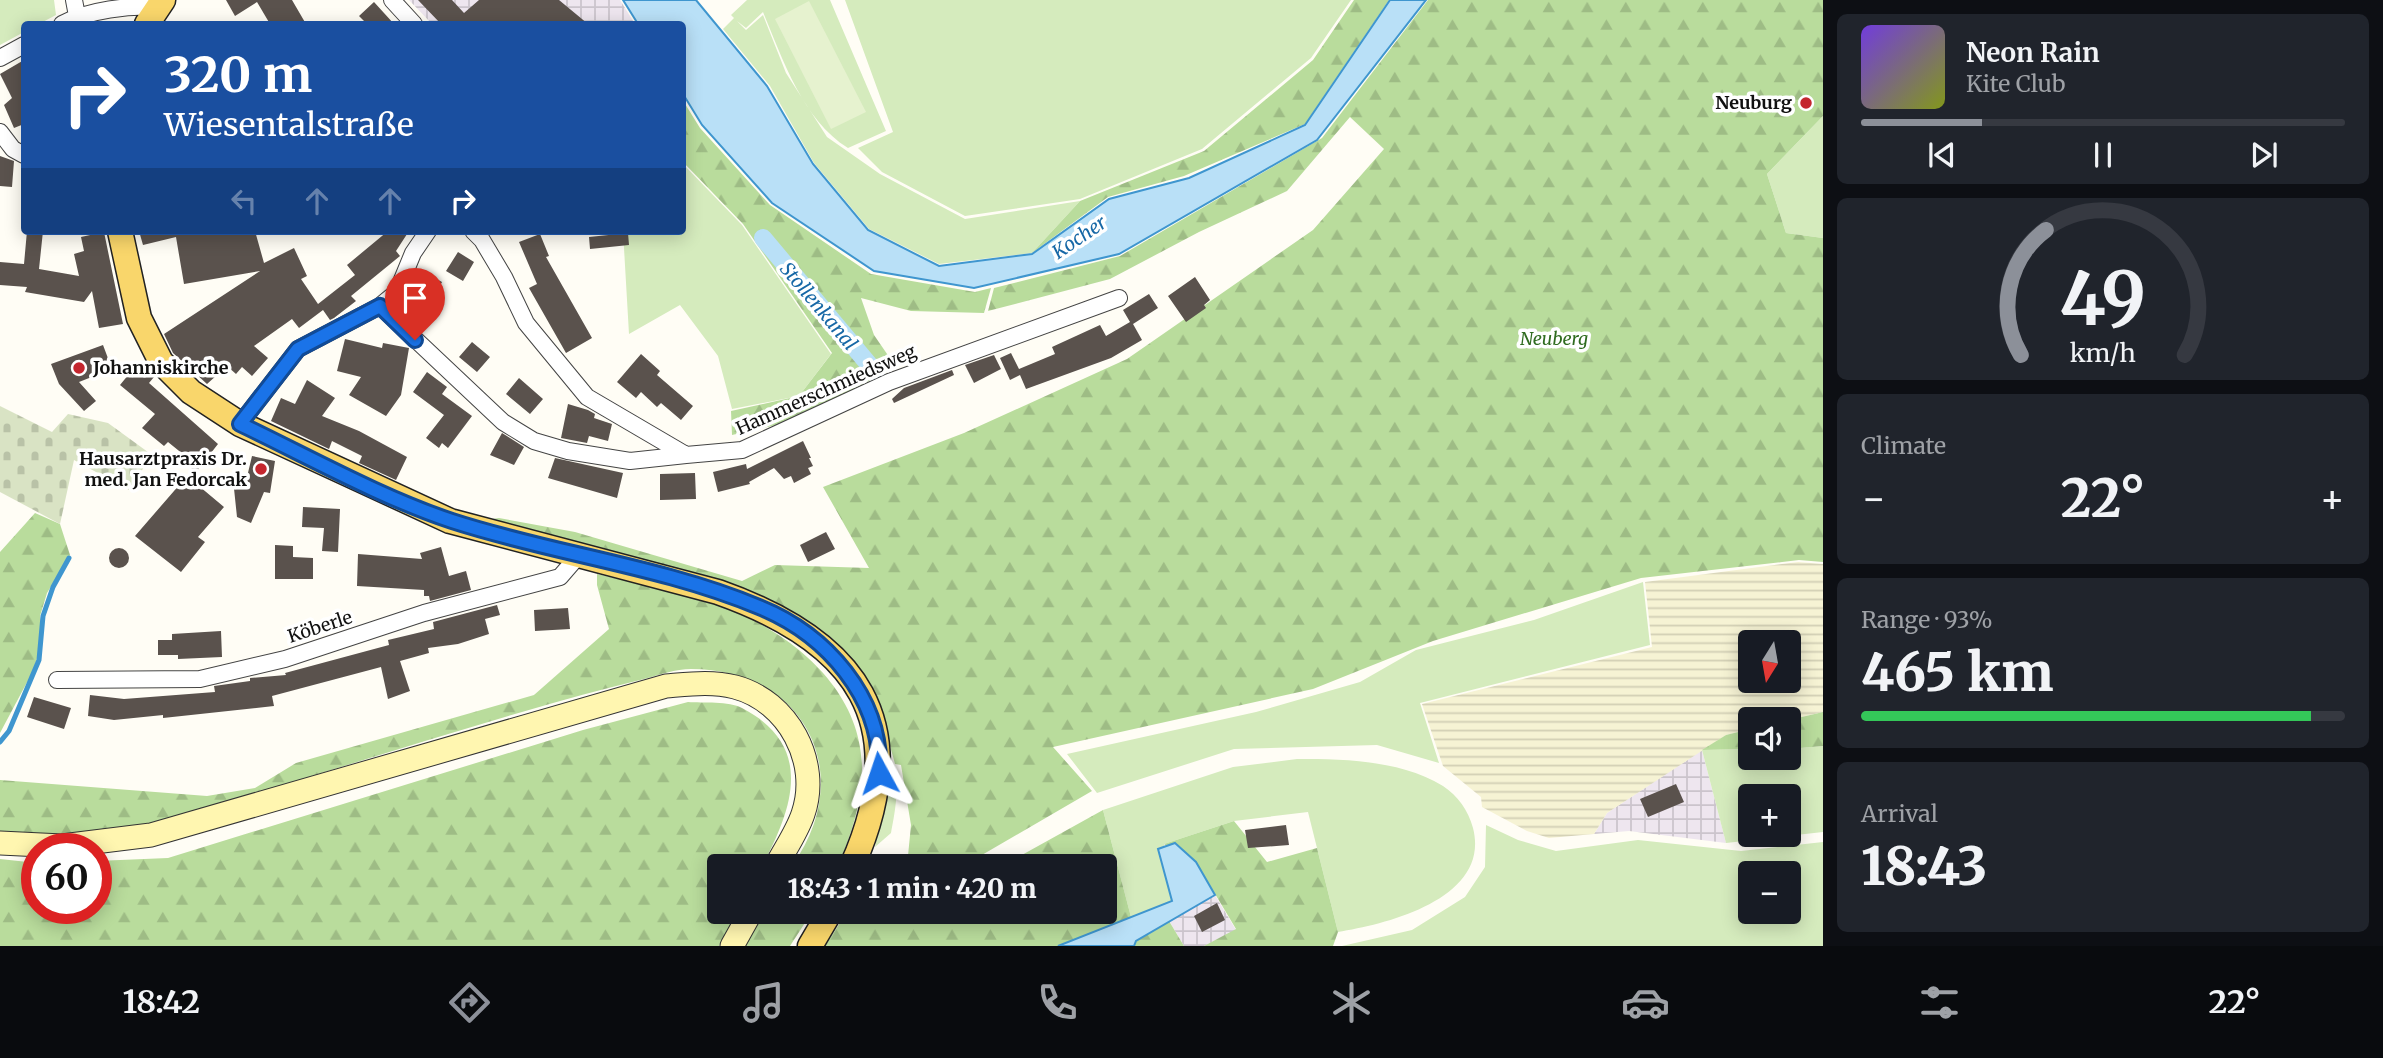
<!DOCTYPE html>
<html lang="en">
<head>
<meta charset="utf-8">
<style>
	body { margin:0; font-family:Merriweather,serif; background:#20242c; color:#f1f3f6; height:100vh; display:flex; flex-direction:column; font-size:26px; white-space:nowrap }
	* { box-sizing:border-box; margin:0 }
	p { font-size:23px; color:#9ea1a6 }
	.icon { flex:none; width:38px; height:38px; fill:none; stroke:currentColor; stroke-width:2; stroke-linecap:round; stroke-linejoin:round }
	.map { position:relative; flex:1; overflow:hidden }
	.details { display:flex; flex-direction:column; gap:14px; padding:14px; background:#0d0f14; width:560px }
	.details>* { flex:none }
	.top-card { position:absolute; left:21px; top:21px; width:665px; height:214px; border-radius:7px; box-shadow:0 4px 18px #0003; background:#1a4fa0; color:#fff; overflow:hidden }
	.needle { width:46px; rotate:191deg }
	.tools { position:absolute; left:1738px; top:630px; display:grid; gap:14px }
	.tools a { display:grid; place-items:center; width:63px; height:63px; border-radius:7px; background:#171b24; box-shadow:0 4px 18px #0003; font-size:35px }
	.speed { position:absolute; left:21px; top:833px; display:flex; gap:14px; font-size:35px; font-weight:700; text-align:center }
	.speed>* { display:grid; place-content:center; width:91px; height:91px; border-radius:50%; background:#171b24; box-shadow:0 4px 18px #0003; line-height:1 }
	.speed .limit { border:10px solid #d22; background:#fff; color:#111 }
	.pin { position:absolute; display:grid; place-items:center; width:60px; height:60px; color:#fff; margin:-72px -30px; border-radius:50% 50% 50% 0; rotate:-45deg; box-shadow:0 0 7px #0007 }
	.pin .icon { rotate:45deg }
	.me { position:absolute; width:77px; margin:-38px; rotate:355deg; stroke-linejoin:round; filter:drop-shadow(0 0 5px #0008) }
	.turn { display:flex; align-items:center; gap:24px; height:147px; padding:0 28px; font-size:32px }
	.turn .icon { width:91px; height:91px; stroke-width:2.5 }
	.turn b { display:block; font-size:49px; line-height:60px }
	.lanes { display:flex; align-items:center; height:66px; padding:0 28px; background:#0003; justify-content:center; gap:35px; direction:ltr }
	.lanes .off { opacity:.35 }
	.big { font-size:52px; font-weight:800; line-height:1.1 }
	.details .widget { flex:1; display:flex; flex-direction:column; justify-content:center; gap:10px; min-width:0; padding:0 24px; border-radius:10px; background:#20242c }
	.details .dial { align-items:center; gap:0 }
	.dial svg { height:182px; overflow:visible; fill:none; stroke:#363941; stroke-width:7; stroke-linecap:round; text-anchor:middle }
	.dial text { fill:#f1f3f6; stroke:none }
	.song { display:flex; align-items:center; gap:21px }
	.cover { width:84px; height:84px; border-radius:10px; background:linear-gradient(135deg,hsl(260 70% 55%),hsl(70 70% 35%)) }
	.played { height:7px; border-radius:4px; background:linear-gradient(90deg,#8c9099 25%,#363941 25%) }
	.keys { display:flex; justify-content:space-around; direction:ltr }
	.heat { display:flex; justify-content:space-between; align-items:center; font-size:38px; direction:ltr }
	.charge { height:10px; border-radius:5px; background:linear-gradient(90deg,#34c759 93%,#363941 0) }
	.trip { position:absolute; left:707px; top:854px; width:410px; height:70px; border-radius:7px; background:#171b24; box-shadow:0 4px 18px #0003; font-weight:800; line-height:70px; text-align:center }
	.tab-bar { display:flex; height:112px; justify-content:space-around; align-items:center; background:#090b0e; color:#9ea1a6 }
	.tab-bar .icon { width:49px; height:49px }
	.tab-bar .current { color:#8c9099 }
	.tab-bar b { font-size:32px; color:#f1f3f6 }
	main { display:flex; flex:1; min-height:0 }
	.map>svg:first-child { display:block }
	.industrial { fill:url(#industrial-grid) }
	.farmland { fill:url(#farmland-rules); fill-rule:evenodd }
	.green { fill:#d5ebbd; fill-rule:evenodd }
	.forest { fill:url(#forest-firs) }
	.cemetery { fill:url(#cemetery-stones) }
	.pitch { fill:#e6f2cf }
	.water { fill:#b9e0f7; stroke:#3f96cf; stroke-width:2 }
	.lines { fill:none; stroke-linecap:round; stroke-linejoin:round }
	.stream { stroke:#3f96cf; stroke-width:5 }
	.canal { stroke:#b9e0f7; stroke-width:18 }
	.building { fill:#5a524d }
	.minor-casing { stroke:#444; stroke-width:18 }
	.secondary-casing { stroke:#333; stroke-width:25 }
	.primary-casing { stroke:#222; stroke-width:27 }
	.minor { stroke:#fff; stroke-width:16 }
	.secondary { stroke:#fff6b0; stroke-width:23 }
	.primary { stroke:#f9d66b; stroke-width:24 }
	.route-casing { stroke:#114b97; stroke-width:18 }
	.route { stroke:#1a73e8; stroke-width:12 }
	.poi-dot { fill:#c4262e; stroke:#fff; stroke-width:2.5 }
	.labels { text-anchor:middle; stroke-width:7; stroke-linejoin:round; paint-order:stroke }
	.poi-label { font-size:18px; font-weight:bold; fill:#111; stroke:#fff; text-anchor:end }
	.park-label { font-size:18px; font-style:italic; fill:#2f6b1f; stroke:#fff }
	.street-label { font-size:18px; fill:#111; stroke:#fff }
	.water-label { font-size:19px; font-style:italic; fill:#1768a6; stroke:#fff }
</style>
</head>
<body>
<main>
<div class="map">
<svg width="1823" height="946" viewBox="0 0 1823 946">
	<defs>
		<pattern id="industrial-grid" width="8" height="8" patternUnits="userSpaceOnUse" patternTransform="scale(1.75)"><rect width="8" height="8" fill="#eee6ef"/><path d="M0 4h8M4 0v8" fill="none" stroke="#cbc4cc"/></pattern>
		<pattern id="farmland-rules" width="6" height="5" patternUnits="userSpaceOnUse" patternTransform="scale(1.75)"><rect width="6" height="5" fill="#f6f3d4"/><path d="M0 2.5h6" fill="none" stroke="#d2cfb5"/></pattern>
		<pattern id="forest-firs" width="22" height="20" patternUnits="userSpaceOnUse" patternTransform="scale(1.75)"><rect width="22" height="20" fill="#b9dc9c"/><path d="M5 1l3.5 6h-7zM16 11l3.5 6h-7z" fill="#9ebc85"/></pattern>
		<pattern id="cemetery-stones" width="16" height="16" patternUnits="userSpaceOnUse" patternTransform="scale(1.75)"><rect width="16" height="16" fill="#d9e3c4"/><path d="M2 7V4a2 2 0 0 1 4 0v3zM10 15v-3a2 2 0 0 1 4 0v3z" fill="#b9c2a7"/></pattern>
	</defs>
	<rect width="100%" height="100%" fill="#fffdf5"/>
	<path class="industrial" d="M409,0H620L635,24H432Z
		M1702,750L1726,843L1629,831L1594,834L1607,813Z
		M1215,895L1236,930L1204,946H1184L1169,921Z"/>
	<path class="farmland" d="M1798,562L1823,564V712L1789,720L1750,719V729L1726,735L1607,813L1594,834L1549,838L1527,831L1482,807L1481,797L1443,766L1422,704L1652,647L1645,582ZM1750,642H1788V681H1750Z"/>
	<path class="green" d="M0,0H54L56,15L39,24H24V32L0,45Z
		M747,0H830L886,131L848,148C803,120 783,60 763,12L746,28L737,21L746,30L763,15L786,73L827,137L880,174L965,219L1080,201L1032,253L939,264L869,229L814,163L770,86L723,29L734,18L731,15Z
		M845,0H1351L1311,58L1202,149L1080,199L965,216L882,172L858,148L893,132Z
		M1823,116V238L1786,233L1767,174Z
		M683,164L742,225L831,354L799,396L732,409L718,356L680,305L629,334L623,231H682Z
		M1643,582L1650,645L1420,703L1439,763L1377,745L1234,749L1097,793L1067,754L1256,712L1360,682L1416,650L1534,620Z
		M1823,746V832L1726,843L1702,750L1750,749V758H1788L1789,749ZM1750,796H1788V835H1750Z
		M1297,759C1345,759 1400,760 1443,786C1458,796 1468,810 1473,828C1491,898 1389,924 1338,932L1308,812L1234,821L1164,844L1172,901L1131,917L1103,810L1233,767Z
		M886,763C904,773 894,816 891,833L875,847L885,799Z
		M1486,825L1518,840L1556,851L1638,840L1741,851L1823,842V946H1342L1412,930L1465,897L1485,867ZM1750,873H1788V912H1750Z"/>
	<path class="forest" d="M1354,0H1389L1305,124L1184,176L1108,197L1032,253L1080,201L1204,151L1313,60Z
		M1428,0H1823V116L1767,174L1786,233L1823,238V562L1799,560L1641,578L1433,641L1313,689L1053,747L1092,791L963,866H907L911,825L901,765L895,764C882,711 861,665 818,629C774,592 710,580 656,565C601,550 547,535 492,519L499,518L575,532L742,581L775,565L869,568L823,487L964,433L1127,359L1313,230L1384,149L1350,117L1287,191L1199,232L1110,279L988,311L994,288L1120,256L1322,138Z
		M682,99L700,128L770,205L871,274L975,292L991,288L984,313L911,311L861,298L874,335L896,367L789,422L732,435L731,411L799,396L832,353L743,224L683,162Z
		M35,513L60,524L70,555L47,593L40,616L43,639L33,671L0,733V552Z
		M597,574C640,584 685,592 726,608C793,634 862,690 862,769C862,803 851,835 838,866H792C858,774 805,669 691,669C676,669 659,675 644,679C603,689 562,700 522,712C447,734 373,757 299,780C254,793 209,814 163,823C109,834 55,836 0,833V780L207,796L255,788L296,763L534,695L609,629L597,585Z
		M688,702C703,703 729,701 742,708C815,746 793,808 762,866H719V912H738L719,946H0V859L37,863V908H96V861L168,858L583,730Z
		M1823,712V746L1789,749V720Z
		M1750,729V749L1702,750L1726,735Z
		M1103,810L1131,917L1058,946H825L847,912H1104V866H1002Z
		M1234,821L1267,862L1317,848L1338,932L1333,946H1204L1236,929L1196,862L1164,844Z
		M763,912H812L790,946H745Z
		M1169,921L1184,946H1134L1135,941Z"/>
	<path class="cemetery" d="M0,406L52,432L68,414L108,423L152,455L129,490L74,460L60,524L0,492Z"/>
	<path class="pitch" d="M809,1L866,112L831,129L775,19Z"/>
	<path class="water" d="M623,0H696L767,86L813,164L868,230L939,266L1032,254L1109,199L1189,178L1305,125L1390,0H1426L1317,140L1119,254L974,288L874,271L772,203L702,125L683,94L682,24H638Z
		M1175,843L1196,862L1215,895L1136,941L1134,946H1058L1172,901L1158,849Z"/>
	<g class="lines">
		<path class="stream" d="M0,742L9,731L39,660L43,616L53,587L69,558"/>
		<path class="canal" d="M763,238L876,373"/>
	</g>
	<path class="building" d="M226,0H292L306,24H270L257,2L235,16Z
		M418,0H452L464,13L479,0H559L588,24H441Z
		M374,2L394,24H367L359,16Z
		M24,60V124L14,128L4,105L12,98L0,74Z
		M0,156L14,161L12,187L0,186Z
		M27,231H43L39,269L79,276L74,254L84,251L81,237L104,232L123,324L99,328L92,291L84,302L25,292L27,287L0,285V262L24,264Z
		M139,231H255L264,263L294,248L307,276L301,279L318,304L355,275L347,265L388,231H409L396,251L400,256L351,296L356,301L334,318L330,320L323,310L299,328L292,319L254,346L268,358L252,376L242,367L236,374L227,366L207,384L173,353L164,334L260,271L184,284L176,237L143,245Z
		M628,233L629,245L590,249L589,237Z
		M540,234L549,256L546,257L592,338L566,353L529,288L537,284L519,242Z
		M458,252L474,262L463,281L446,271Z
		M425,273L442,282L424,317L407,308Z
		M1195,277L1210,300L1204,305L1206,308L1186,322L1168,296Z
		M1149,294L1158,308L1133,324L1142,340L1111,358L1026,389L1020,375L1010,380L1000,358L1011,353L1019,369L1055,354L1052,347L1100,325L1106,336L1130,322L1123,310Z
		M345,339L382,348L383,343L409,348L401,395L386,416L349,395L361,377L337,371Z
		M472,342L490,357L477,372L459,357Z
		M103,345L112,369L79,382L96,401L84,411L59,384L51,364Z
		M641,354L660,371L657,375L693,406L681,420L661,403L657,407L641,392L636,398L617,382Z
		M994,355L1001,369L974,383L965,365Z
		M138,363L154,377L149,383L218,444L196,472L185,463L189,459L168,442L164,446L142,428L155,414L120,385Z
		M952,370L954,375L894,403L892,399L904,388Z
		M427,372L447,387L442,394L472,416L448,448L442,443L439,448L426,438L444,415L413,392Z
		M519,378L543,399L530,414L506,394Z
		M307,380L335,398L322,416L359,431L407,457L396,480L359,463L362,456L332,441L329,449L271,421L281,398L295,404Z
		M568,404L588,410L595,414L594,418L612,424L608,441L589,436L587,443L561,438Z
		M502,433L524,447L514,465L490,455Z
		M803,441L811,458H809L813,466L808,468L811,474L794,483L791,476L784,479L774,468L749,482L750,484L718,492L713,472L746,464L747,469Z
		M252,456L275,461L270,493L264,492L251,523L237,517L233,479L247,477Z
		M555,458L623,473L617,498L548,478Z
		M695,473L696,499L660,500V474Z
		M187,476L224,507L198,537L205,542L181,572L135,536Z
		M303,507L340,509L338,552L322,551L324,528L302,527Z
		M826,532L835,549L808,562L800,545Z
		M275,545L293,546V557L313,558V579H275Z
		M441,547L449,576L466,571L471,590L430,601L429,596H424V590L357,586L358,554L422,559L420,553Z
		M109 558a10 10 0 1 1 20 0a10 10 0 1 1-20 0Z
		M497,605L500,615L485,619L489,634L458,644L428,648L429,653L400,661L410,691L388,699L381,667L272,696L274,706L163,718V715L114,720L88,716L90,695L124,699L215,692L214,686L250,681V678L286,675L285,673L389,645L388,640L434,629L433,622Z
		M568,608L570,629L535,631L534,610Z
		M221,631L222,657L178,659V655H158V640H172V634Z
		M34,697L71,708L64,729L27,717Z
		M1676,784L1684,802L1648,817L1640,799Z
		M1286,825L1289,845L1248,848L1245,830Z
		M1217,903L1225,920L1202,932L1194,916Z"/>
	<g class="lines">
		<defs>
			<path id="minor" d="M74,0L77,16L84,23
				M392,0L414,24
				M62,24C89,10 129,5 159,7
				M0,58L24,45
				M0,132L13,149L24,155
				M473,231L482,240L504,277L526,323L587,397L686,455L742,450L889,382L1119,298
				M380,306L503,422L534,441L568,451L630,461L686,455
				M240,424L298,349L380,306L397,292L413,253L428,231
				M57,680L200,679L285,659L424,613L560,577L579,555"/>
			<path id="secondary" d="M0,843L62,846L151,835L666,686C690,684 712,681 735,687C788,701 821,762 803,814C797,832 785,849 776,866
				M732,946L751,912"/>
			<path id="primary" d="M147,24L163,0
				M120,231L139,318L161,362L191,392L240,424L450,521L718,592C857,641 916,723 852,866
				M810,946L830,912"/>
		</defs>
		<use href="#minor" class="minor-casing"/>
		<use href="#secondary" class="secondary-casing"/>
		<use href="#primary" class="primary-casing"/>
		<use href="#minor" class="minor"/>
		<use href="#secondary" class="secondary"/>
		<use href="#primary" class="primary"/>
	</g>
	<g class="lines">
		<defs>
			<path id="route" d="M415,340L380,306L298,349L240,424C307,456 382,498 452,521C553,554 661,566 759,607C826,634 883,698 879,773"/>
		</defs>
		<use href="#route" class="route-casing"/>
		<use href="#route" class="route"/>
	</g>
	<g class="poi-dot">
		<circle cx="1806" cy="103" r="7"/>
		<circle cx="79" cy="368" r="7"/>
		<circle cx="261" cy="469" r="7"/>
	</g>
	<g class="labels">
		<g class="poi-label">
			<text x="1792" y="109">Neuburg</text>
			<text x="93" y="374" text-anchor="start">Johanniskirche</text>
			<text x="247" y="465">Hausarztpraxis Dr.<tspan x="247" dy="21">med. Jan Fedorcak</tspan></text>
		</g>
		<g class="park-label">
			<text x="1554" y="345">Neuberg</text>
		</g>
		<g class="street-label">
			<text transform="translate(826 390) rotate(-24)" y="6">Hammerschmiedsweg</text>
			<text transform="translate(320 627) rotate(-18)" y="6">Köberle</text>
		</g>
		<g class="water-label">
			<text transform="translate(1079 237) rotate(-34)" y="7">Kocher</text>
			<text transform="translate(819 306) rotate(50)" y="7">Stollenkanal</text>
		</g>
	</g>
</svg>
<div class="tools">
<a><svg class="needle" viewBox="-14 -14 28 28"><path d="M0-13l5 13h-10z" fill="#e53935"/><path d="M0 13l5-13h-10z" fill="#9ea1a6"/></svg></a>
<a><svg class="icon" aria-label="sound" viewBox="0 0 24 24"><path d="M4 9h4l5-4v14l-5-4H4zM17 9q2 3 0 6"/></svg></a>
<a>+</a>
<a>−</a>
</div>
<div class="speed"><div class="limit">60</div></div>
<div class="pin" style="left:415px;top:340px;background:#d93025"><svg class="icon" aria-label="arrive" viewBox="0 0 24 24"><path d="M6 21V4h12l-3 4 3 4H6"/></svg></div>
<svg class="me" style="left:879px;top:773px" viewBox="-20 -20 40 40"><path d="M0-17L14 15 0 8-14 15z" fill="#1a73e8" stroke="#fff" stroke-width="4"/></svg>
<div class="trip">18:43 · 1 min · 420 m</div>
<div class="top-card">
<div class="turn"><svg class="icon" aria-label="right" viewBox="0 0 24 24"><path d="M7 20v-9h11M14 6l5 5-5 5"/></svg><div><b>320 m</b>Wiesentalstraße</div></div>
<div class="lanes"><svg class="icon off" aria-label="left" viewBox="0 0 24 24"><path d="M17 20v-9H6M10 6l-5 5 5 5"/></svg><svg class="icon off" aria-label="ahead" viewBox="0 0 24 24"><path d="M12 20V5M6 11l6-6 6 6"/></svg><svg class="icon off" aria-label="ahead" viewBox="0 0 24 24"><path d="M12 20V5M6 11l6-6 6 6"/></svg><svg class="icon" aria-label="right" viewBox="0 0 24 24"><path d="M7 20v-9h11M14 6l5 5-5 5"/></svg></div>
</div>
</div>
<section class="details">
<div class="widget">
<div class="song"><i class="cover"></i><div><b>Neon Rain</b><p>Kite Club</p></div></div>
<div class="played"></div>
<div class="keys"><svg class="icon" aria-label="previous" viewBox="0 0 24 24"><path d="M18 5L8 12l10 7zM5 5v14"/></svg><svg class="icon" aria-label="pause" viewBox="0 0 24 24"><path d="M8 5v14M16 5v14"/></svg><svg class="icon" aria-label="next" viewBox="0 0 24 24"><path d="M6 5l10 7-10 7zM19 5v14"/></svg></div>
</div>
<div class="widget dial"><svg viewBox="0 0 100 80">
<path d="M14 69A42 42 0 1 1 86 69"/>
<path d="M14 69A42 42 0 0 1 25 14" stroke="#8c9099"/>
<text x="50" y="56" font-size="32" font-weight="700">49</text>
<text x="50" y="72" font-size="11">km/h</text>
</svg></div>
<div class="widget"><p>Climate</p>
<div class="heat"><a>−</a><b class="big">22°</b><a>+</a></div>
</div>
<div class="widget"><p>Range · 93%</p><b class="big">465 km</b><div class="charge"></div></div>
<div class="widget"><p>Arrival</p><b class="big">18:43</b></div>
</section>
</main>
<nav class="tab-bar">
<b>18:42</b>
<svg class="icon current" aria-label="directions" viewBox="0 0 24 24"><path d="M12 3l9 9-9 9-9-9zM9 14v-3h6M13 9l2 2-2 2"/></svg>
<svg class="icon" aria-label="music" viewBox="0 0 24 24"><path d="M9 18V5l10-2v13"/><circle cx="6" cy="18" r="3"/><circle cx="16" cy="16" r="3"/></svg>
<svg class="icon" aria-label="phone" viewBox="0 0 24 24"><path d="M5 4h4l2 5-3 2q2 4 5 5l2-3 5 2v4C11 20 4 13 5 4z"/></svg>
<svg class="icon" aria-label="climate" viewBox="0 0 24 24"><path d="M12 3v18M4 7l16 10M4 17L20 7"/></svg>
<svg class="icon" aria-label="car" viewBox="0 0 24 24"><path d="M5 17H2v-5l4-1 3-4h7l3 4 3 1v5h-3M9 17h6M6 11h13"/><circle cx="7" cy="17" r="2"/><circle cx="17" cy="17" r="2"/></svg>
<svg class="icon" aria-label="filters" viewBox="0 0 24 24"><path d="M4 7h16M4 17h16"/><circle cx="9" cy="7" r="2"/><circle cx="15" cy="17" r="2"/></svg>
<b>22°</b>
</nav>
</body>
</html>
